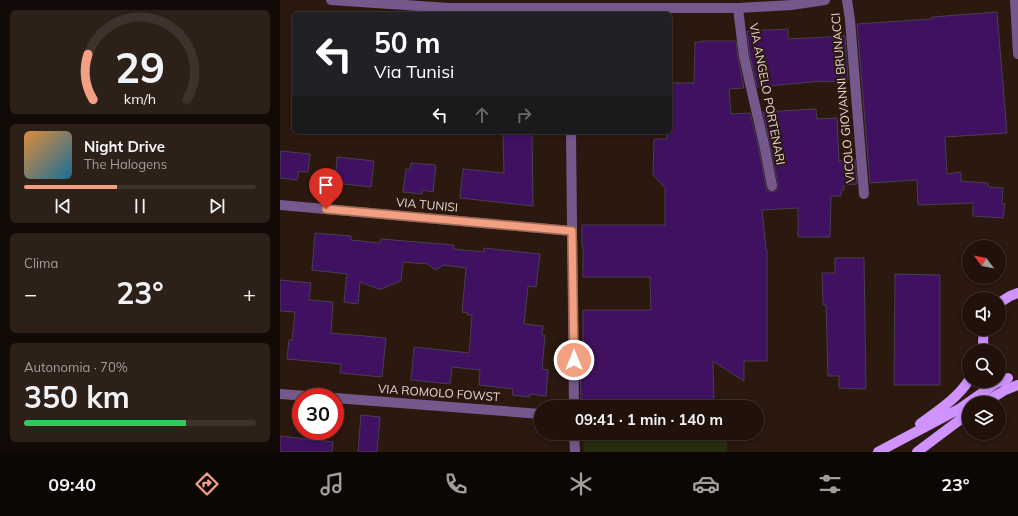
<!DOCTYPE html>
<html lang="it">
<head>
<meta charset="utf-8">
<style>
	body { margin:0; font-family:Mulish,sans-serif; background:#2d2019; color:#f1f3f6; height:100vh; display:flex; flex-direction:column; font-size:15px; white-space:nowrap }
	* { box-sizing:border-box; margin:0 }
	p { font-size:13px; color:#a29e9d }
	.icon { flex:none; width:22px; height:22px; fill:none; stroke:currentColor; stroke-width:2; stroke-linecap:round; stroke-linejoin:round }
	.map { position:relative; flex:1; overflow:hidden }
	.sheet { display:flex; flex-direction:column; gap:10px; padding:10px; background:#120a06; width:280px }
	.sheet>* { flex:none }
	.hud { position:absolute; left:12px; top:12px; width:380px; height:122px; border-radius:6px; box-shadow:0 2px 6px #0003,0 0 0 1px #3d322c; background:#202124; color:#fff; overflow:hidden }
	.needle { width:26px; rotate:302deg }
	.controls { position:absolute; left:682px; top:240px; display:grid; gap:8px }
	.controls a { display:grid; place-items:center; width:44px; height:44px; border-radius:50%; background:#20120b; box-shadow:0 2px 6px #0003,0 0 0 1px #3d322c; font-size:20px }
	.speed { position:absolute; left:12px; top:388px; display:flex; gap:8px; font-size:20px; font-weight:700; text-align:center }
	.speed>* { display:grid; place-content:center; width:52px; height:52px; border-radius:50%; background:#20120b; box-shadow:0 2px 6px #0003,0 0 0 1px #3d322c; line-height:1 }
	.speed .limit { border:6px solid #d22; background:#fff; color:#111 }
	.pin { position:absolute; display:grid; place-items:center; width:34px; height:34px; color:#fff; margin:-41px -17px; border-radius:50% 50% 50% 0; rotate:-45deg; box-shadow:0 0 4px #0007 }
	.pin .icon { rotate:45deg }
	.me { position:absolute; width:44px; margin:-22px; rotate:0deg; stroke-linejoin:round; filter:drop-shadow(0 0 3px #0008) }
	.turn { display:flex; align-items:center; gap:14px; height:84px; padding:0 16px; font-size:18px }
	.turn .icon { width:52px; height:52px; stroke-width:2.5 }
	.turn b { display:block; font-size:28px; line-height:34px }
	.lanes { display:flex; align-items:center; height:38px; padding:0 16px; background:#0003; justify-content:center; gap:20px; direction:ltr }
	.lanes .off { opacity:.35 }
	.big { font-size:30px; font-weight:700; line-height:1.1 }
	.sheet .tile { flex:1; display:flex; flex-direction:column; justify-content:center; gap:6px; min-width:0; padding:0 14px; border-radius:6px; background:#2d2019 }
	.sheet .dial { align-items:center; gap:0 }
	.dial svg { height:104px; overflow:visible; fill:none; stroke:#3d322c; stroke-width:7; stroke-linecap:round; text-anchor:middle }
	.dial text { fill:#f1f3f6; stroke:none }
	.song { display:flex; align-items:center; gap:12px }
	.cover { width:48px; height:48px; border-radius:6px; background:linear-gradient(135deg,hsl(30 70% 55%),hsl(200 70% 35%)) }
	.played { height:4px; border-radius:2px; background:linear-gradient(90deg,#f2a081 40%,#3d322c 40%) }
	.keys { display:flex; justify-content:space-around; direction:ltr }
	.heat { display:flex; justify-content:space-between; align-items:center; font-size:22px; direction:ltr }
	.charge { height:6px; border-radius:3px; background:linear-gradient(90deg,#34c759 70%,#3d322c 0) }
	.trip { position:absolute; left:254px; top:400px; width:230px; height:40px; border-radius:20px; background:#20120b; box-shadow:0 2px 6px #0003,0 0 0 1px #3d322c; font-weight:700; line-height:40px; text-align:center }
	.tab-bar { display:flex; height:64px; justify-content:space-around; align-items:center; background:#0d0704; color:#a29e9d }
	.tab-bar .icon { width:28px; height:28px }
	.tab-bar .active { color:#f2a081 }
	.tab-bar b { font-size:18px; color:#f1f3f6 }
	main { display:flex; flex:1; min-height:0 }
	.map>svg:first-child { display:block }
	.green { fill:#282d10 }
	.building { fill:#3f1160; stroke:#483f53 }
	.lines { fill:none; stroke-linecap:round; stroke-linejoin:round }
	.minor { stroke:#75588c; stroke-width:10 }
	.major { stroke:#cf92fe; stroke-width:10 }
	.route-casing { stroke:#9d6854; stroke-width:10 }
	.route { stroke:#f2a081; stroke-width:7 }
	.labels { text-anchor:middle; stroke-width:4; stroke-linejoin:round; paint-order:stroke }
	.street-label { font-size:12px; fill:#e4d6d0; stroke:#2b180f }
</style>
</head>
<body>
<main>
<section class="sheet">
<div class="tile dial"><svg viewBox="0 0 100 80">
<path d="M14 69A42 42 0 1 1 86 69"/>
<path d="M14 69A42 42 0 0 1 10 34" stroke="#f2a081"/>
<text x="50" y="56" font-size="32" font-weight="700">29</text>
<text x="50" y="72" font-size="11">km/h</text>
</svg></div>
<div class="tile">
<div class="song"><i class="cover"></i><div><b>Night Drive</b><p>The Halogens</p></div></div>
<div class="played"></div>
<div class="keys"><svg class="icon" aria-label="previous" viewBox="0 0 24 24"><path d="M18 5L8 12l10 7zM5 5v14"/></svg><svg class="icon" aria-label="pause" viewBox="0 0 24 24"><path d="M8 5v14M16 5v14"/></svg><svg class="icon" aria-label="next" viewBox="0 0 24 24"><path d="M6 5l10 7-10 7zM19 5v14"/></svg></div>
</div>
<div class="tile"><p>Clima</p>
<div class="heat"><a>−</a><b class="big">23°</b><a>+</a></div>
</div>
<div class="tile"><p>Autonomia · 70%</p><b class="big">350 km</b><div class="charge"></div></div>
</section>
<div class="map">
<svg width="738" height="452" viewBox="0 0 738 452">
	<rect width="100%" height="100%" fill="#2b180f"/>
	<path class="green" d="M303,433H447V452H304Z"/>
	<path class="building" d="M717,12L727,133L665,137L667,174L681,172V181L708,183V187L723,188L722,204H725L723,218L693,216V203L638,205L637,180L590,183L577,24L652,19V17Z
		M508,29V39L565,36L568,80L543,82V81L477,87L470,56L467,31Z
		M421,41H456L458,58L464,88L449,89L451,114L470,113L478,145L486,187L487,191L490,192L496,191L498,188V185L490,143L483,112L536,109L537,119L557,118L559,161L575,159L577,184L564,185V190H561V196H551L550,237H518V208L482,210L486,250H487V361H464V381L433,361L434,407H393V406L301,407L300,344H303V310H371L370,277H303V246H302V225H385V188L373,175L374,139H387V132H390V83H414L415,42H422Z
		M223,132H252L253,206L180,198L183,169L224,173Z
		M1,151L30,154L28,172L19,171L17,180L0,178V161Z
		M57,157L94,161L91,187L55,183Z
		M131,163L156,165L153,192L142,190V194L123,192L126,169L130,170Z
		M35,233L71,236V240L100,243L101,239L174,245L173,249L204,252V248L260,254L256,287L248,286L244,324L263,326L262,335H265L262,369L268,370L266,396L250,394V397L232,395L233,389L199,385L200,370L172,367L170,384L131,380L134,347L189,353L192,315H187L188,313L182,312L186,268L164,265L155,270L148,264L123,262L121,281L101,289H99L80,282L78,304L64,302L67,274L32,270Z
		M555,258H584L586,389L559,388V376H548L546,305H543L542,273H555Z
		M615,274L660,275V385H614Z
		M0,280L31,283L29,300L53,302L51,333L106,338L102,377L60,373L61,364L7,359L9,340H12L15,312L0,311Z
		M81,415L100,417L97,452H78Z
		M0,436L53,442L52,452H0Z"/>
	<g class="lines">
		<path class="minor" d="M51,0L169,8H458L511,5L545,0
			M567,0L570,20L584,194
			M735,0L738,54
			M458,8L464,57L474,101L484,144L492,186
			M291,132L294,407
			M0,205L292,231
			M0,394L41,397
			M55,398L261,414
			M294,433L295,452"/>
		<path class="major" d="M719,303L730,296L738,293
			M704,329L703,342L705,351
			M704,403L725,390L738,385
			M640,424C657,411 677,399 689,380
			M598,452L679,409L716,383L728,378
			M637,452L689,413"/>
	</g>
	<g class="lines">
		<defs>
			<path id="route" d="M46,209L292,231L294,360"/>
		</defs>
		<use href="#route" class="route-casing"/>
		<use href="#route" class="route"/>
	</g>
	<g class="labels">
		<g class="street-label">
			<text transform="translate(487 94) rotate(79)" y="4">VIA ANGELO PORTENARI</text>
			<text transform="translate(563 98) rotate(-95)" y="4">VICOLO GIOVANNI BRUNACCI</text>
			<text transform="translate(147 205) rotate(5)" y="4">VIA TUNISI</text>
			<text transform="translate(159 393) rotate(4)" y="4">VIA ROMOLO FOWST</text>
		</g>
	</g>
</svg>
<div class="controls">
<a><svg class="needle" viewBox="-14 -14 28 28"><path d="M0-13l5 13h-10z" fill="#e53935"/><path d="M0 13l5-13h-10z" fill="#a29e9d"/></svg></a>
<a><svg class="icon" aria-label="sound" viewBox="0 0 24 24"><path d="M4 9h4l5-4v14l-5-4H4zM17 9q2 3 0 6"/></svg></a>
<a><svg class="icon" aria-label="search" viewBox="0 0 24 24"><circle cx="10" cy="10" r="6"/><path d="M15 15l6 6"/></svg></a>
<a><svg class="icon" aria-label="layers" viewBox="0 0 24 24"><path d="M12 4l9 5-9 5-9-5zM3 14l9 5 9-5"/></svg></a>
</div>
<div class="speed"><div class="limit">30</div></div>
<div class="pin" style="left:46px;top:209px;background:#d93025"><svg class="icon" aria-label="arrive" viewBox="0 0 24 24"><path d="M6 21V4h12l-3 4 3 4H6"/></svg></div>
<svg class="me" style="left:294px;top:360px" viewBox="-20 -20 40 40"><circle r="17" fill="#f2a081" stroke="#fff" stroke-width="3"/><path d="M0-11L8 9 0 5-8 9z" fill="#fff"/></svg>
<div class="trip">09:41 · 1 min · 140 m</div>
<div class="hud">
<div class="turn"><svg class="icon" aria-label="left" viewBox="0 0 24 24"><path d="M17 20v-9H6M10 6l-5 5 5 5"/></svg><div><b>50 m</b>Via Tunisi</div></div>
<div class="lanes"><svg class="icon" aria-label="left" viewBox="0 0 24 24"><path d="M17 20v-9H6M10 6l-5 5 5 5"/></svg><svg class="icon off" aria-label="ahead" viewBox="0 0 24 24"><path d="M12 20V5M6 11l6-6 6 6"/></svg><svg class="icon off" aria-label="right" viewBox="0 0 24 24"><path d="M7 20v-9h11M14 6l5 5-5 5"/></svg></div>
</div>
</div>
</main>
<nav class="tab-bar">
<b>09:40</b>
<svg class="icon active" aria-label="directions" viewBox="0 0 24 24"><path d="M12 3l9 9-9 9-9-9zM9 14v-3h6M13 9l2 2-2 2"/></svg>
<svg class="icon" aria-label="music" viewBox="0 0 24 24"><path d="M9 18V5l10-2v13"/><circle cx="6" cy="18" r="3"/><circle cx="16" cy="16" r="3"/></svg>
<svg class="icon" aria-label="phone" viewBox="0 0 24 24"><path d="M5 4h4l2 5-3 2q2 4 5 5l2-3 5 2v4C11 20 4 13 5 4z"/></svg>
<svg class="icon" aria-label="climate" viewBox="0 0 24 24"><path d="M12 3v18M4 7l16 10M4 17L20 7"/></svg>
<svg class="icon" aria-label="car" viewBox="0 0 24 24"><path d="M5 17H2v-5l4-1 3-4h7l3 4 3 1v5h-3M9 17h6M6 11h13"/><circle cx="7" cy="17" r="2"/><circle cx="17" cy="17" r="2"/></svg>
<svg class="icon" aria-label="filters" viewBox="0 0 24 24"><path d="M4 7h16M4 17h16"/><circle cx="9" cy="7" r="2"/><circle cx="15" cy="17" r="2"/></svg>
<b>23°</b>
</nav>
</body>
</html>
